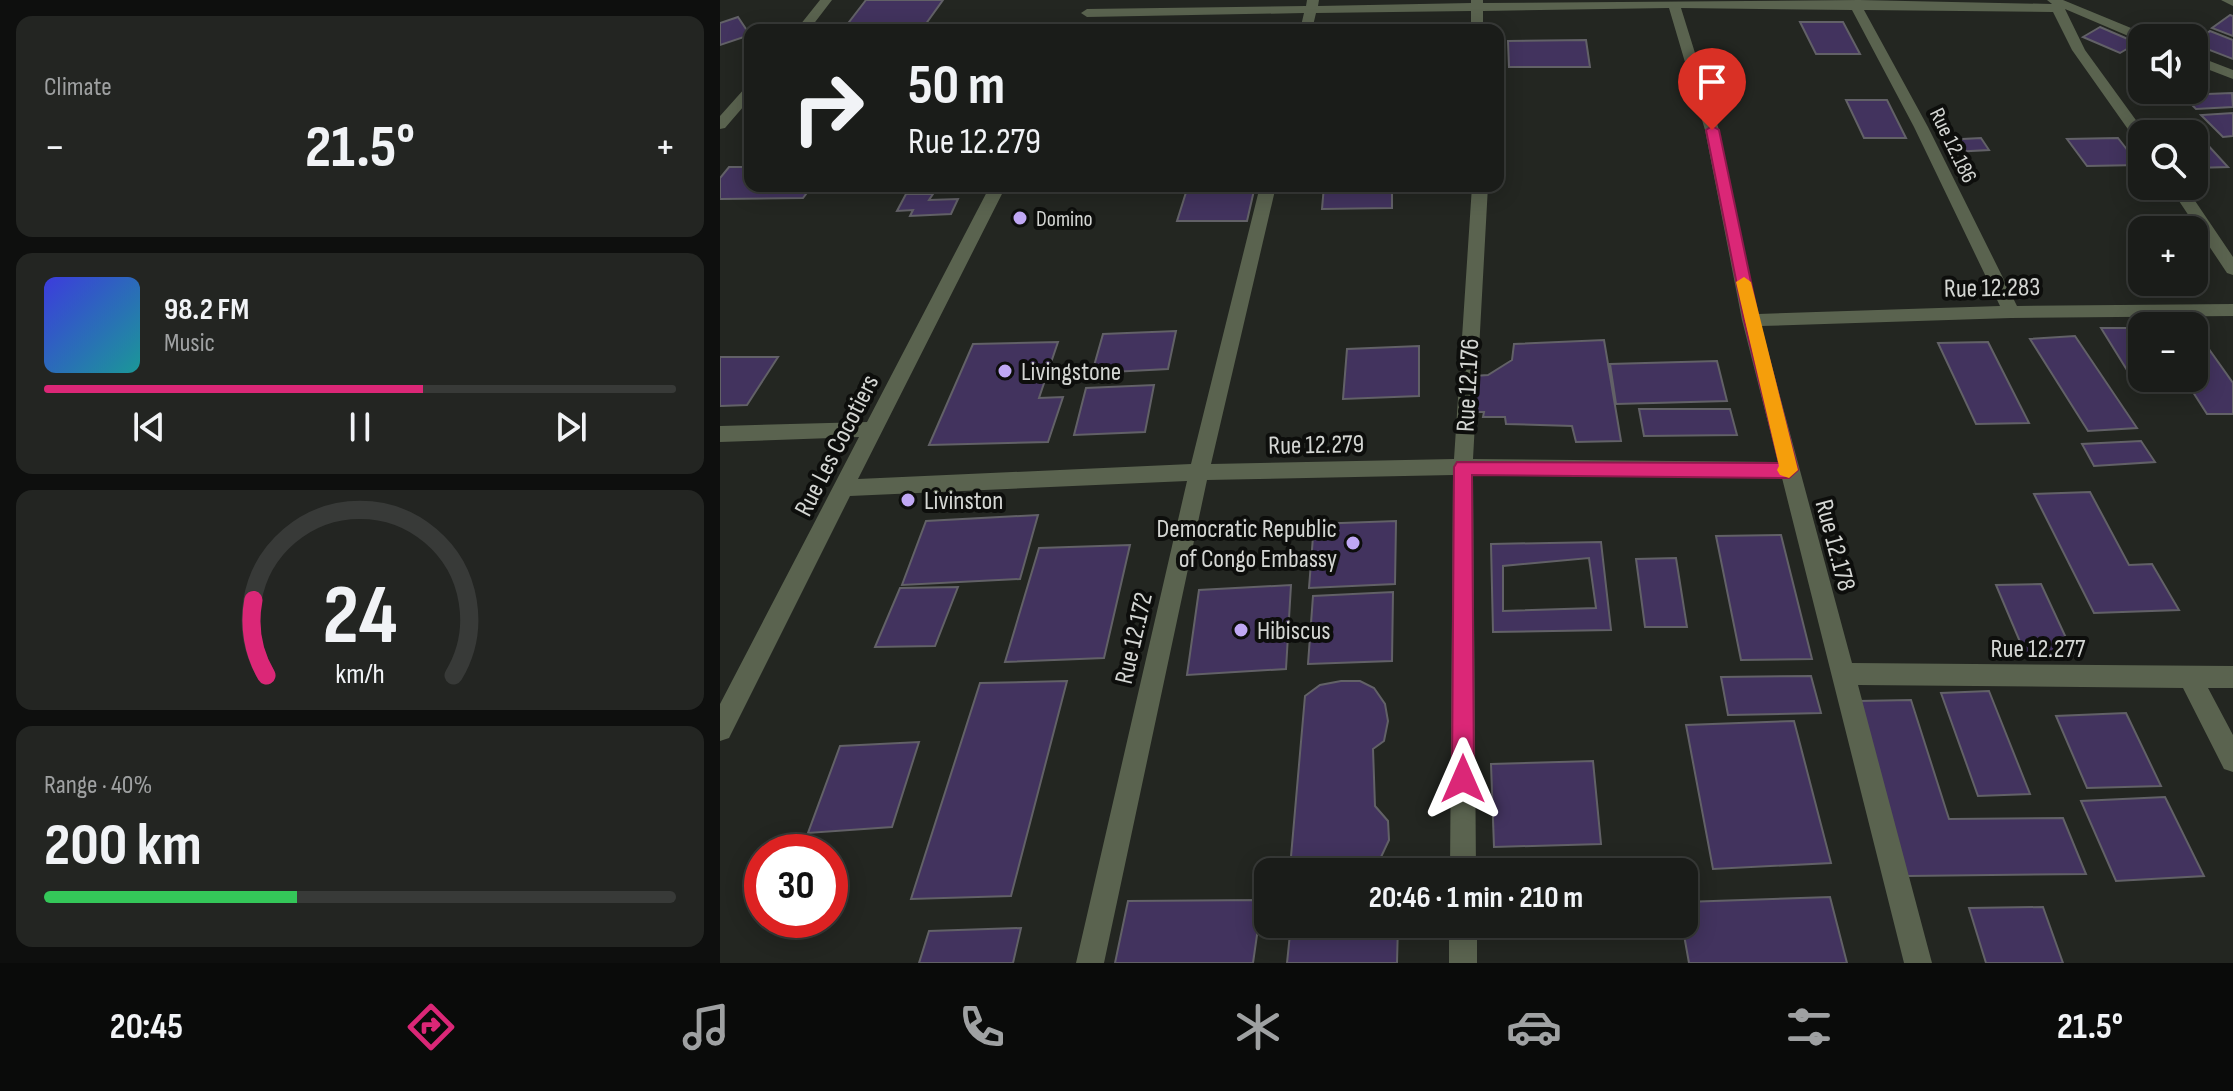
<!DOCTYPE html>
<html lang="en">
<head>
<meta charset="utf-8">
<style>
	body { margin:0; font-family:"Sofia Sans Condensed",sans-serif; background:#232522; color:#f1f3f6; height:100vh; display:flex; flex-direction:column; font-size:30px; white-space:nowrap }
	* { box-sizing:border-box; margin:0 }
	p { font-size:26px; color:#9fa1a2 }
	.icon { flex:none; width:44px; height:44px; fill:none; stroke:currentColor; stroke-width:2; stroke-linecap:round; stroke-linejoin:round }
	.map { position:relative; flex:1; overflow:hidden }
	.details { display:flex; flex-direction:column; gap:16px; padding:16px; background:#0e0f0e; width:720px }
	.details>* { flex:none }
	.hud { position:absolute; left:24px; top:24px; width:760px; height:168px; border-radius:16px; box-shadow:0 4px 20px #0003,0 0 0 2px #383a38; background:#1a1c19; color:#f1f3f6; overflow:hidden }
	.buttons { position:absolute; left:1408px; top:24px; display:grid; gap:16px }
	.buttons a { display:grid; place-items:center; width:80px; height:80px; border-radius:16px; background:#1a1c19; box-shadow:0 4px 20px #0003,0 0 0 2px #383a38; font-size:40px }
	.speed { position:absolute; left:24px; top:834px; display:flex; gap:16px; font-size:40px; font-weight:700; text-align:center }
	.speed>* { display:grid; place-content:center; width:104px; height:104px; border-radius:50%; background:#1a1c19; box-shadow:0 4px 20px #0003,0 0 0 2px #383a38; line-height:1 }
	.speed .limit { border:12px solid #d22; background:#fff; color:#111 }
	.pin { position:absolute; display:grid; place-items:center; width:68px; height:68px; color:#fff; margin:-82px -34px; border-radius:50% 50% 50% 0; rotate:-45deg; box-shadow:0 0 8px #0007 }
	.pin .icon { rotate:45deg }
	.me { position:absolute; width:88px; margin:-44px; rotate:0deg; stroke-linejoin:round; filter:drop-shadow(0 0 6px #0008) }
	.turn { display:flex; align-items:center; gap:28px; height:168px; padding:0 32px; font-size:36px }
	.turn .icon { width:104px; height:104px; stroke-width:2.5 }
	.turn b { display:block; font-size:56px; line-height:68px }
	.big { font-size:60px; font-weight:700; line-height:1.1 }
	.details .card { flex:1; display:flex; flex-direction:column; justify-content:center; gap:12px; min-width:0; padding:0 28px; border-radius:16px; background:#232522 }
	.details .dial { align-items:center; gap:0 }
	.dial svg { height:208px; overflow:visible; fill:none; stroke:#383a38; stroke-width:7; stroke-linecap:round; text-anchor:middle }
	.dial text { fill:#f1f3f6; stroke:none }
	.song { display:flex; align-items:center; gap:24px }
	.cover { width:96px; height:96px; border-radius:12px; background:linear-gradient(135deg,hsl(240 70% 55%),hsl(180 70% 35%)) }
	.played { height:8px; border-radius:4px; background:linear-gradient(90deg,#db2777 60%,#383a38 60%) }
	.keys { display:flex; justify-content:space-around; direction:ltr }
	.heat { display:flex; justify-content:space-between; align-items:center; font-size:44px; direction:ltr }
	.charge { height:12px; border-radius:6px; background:linear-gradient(90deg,#34c759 40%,#383a38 0) }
	.trip { position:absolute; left:534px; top:858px; width:444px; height:80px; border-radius:16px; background:#1a1c19; box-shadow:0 4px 20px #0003,0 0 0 2px #383a38; font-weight:700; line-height:80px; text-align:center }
	.dock { display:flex; height:128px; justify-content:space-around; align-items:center; background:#0a0b0a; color:#9fa1a2 }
	.dock .icon { width:56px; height:56px }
	.dock .active { color:#db2777 }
	.dock b { font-size:36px; color:#f1f3f6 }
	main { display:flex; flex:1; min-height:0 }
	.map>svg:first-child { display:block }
	.building { fill:#42335e; stroke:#626167; stroke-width:2; fill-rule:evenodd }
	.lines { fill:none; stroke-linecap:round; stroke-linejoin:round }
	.minor { fill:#5a634f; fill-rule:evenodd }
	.route { fill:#db2777; stroke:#8e194d; stroke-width:2 }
	.slow { fill:#f59e0b }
	.poi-dot { fill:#c0a8f4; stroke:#0d0e0c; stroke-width:3 }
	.labels { text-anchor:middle; stroke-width:8; stroke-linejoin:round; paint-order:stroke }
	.far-street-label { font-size:22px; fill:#d4d6d3; stroke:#0d0e0c }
	.far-poi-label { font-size:22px; fill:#d4d6d3; stroke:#0d0e0c; text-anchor:start }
	.street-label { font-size:26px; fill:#d4d6d3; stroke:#0d0e0c }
	.poi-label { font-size:26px; fill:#d4d6d3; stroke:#0d0e0c; text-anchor:start }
</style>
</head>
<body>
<main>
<section class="details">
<div class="card"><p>Climate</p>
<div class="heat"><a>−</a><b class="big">21.5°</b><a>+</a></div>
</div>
<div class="card">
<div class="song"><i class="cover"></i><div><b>98.2 FM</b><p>Music</p></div></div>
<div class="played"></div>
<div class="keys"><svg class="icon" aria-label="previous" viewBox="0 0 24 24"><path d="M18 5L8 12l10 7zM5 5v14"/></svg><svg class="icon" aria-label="pause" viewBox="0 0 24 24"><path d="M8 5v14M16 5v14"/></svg><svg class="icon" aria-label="next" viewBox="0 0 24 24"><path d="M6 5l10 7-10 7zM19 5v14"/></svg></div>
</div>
<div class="card dial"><svg viewBox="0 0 100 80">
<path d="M14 69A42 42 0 1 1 86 69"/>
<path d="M14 69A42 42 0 0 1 9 40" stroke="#db2777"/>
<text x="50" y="56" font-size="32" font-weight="700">24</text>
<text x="50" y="72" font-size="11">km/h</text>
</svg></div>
<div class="card"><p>Range · 40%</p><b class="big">200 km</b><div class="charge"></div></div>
</section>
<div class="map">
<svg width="1513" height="963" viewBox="0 0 1513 963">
	<rect width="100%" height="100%" fill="#232621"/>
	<path class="building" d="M146,0H223L205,25L126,26Z
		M1510,15L1513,16V36L1492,28Z
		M18,17L30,35L0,45V23Z
		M1080,22H1123L1140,54H1096Z
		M1380,27L1417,43L1400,53L1363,37Z
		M1490,31L1513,40V59L1474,44Z
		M866,40L870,67H789L788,41Z
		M1512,93L1513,107L1476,109L1462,95Z
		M1126,100H1167L1186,138H1144Z
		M1513,113V136L1503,137L1481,115Z
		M1261,138L1269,150L1232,152L1224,140Z
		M1398,138L1419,165L1367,166L1347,139Z
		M1485,142L1508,167L1474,168V143Z
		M9,167H30V186H92L83,198L0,199V178Z
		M468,186H535L527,221H457Z
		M604,186H672V208L602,209Z
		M186,194H213L209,200L238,199L231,214L190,216L193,210L177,211Z
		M1381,328H1415L1422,339V378H1447L1450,383H1415Z
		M456,331L448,369L372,373L383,334Z
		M1355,336L1417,428L1368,431L1310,339Z
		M1474,338H1481L1513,383V414H1487L1464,378H1474Z
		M884,340L901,441L856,442L852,426L786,424L785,417H763L764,412H754V376L768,375L792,360L794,344Z
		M338,342L319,398L343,397L328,442L209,445L253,344Z
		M1268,342L1309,423L1256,424L1218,343Z
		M699,346V396L623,399L627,349Z
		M0,357H58L27,405L0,406Z
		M997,361L1007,401L896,404L890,364Z
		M434,385L425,432L354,435L366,388Z
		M919,409H1010L1017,435L924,436Z
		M1421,441L1435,462L1374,466L1362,444Z
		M1370,492L1409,565L1432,564L1459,610L1374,613L1314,494Z
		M318,515L300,579L182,585L206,521Z
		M676,521L675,584L589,588L594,524Z
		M1061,535L1092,659L1021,660L996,536Z
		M881,542L891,630L773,632L771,544ZM869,558L876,608L783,611V566Z
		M410,545L384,658L285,662L319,548Z
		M956,558L967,627H925L916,559Z
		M1321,584L1354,655L1306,656L1276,585Z
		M571,585L566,669L467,675L479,590Z
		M238,587L215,646L155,647L180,588Z
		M673,592L672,661L588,664L593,596Z
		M1091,676L1101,713L1008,715L1001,677Z
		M347,681L291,896L191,899L260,683Z
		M621,681H640L654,688L665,704L668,721L664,741L653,749L655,806L668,821L669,840L654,872H572L570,868L585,696L600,685Z
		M1269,691L1310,794L1258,796L1221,693Z
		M1191,700L1229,819L1343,818L1366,874L1187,876L1138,701Z
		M1406,713L1441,786L1367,788L1336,716Z
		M1074,721L1111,863L993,869L966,725Z
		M199,742L172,827L88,833L120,746Z
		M873,761L881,844L774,847L771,764Z
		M1445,797L1484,876L1396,881L1361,801Z
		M1110,897L1127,963H969L962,924L964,902Z
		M542,900L533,963H395L408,901Z
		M1323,907L1343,963H1266L1249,908Z
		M571,924H678L677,963H567Z
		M301,928L293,963H199L209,931Z"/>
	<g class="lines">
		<path class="minor" d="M100,0H112L89,30H76Z
			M587,0H599L598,6L751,3V0H763V3L1139,0L1332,4L1327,0H1343L1428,35L1430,38L1420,41L1345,9L1365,50L1426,134H1422V143L1417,142L1352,50L1333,12L1144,10L1208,127L1297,306L1513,304V316L1291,318L1041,326L1132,663L1513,666V688H1488L1513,735V772L1504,769L1463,688L1138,685L1212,963H1184L1062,478L753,475L756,872H730L733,475L487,480L384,963H356L467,481L130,496L9,738L0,741V704L139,437L0,442V426L147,422L270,186H286L138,479L471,464L540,186H556L491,464L734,459L752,186H768L753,459L1058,462L1022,320L985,130L949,8L763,11V30H751V11L596,13L592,30H580L584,13L367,17L361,13L367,9L586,6ZM961,8L1132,10L1194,127L1280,306L1038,314L999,130Z
			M1501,0H1513V6Z
			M1474,55L1513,70V79L1474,64Z
			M30,87V99L5,128L0,129V116L25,88Z
			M1449,186H1465L1513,257V275L1507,273Z
			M729,924H757V963H729Z"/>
	</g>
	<path class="route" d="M992,126L999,130L1039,320L1078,470L1069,478L752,475L754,779L751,787L743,790L735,787L732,779L734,467L737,462L1059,463L1024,320L986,130Z"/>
	<path class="slow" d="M1024,277L1031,282L1078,470L1069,478L1060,475L1057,470L1059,466L1016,282Z"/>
	<g class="poi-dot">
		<circle cx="300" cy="218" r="8"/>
		<circle cx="285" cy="371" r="8"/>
		<circle cx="188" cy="500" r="8"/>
		<circle cx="633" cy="543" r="8"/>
		<circle cx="521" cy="630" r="8"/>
	</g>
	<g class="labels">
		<g class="far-street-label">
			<text transform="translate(1234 145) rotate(64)" y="8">Rue 12.186</text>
		</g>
		<g class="far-poi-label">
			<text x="316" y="226">Domino</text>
		</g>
		<g class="street-label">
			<text transform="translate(1272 287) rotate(-1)" y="9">Rue 12.283</text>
			<text transform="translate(747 385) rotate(-87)" y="9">Rue 12.176</text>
			<text transform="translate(596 444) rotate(-1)" y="9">Rue 12.279</text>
			<text transform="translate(116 445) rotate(-63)" y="9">Rue Les Cocotiers</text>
			<text transform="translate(1116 545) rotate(75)" y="9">Rue 12.178</text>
			<text transform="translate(413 638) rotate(-77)" y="9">Rue 12.172</text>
			<text x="1318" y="657">Rue 12.277</text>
		</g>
		<g class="poi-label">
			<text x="301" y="380">Livingstone</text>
			<text x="204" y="509">Livinston</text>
			<text x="617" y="537" text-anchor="end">Democratic Republic<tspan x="617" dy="30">of Congo Embassy</tspan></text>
			<text x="537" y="639">Hibiscus</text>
		</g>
	</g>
</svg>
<div class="buttons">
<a><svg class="icon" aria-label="sound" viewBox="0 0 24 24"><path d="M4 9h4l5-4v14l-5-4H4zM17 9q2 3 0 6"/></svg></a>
<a><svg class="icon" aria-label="search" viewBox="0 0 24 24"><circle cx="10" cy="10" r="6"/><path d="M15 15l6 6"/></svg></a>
<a>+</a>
<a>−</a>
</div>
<div class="speed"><div class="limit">30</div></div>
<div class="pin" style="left:992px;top:130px;background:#d93025"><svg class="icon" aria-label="arrive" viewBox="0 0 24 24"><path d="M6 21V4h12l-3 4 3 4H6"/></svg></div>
<svg class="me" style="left:743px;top:779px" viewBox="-20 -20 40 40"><path d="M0-17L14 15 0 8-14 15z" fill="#db2777" stroke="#fff" stroke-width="4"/></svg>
<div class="trip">20:46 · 1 min · 210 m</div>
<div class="hud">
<div class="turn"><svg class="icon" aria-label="right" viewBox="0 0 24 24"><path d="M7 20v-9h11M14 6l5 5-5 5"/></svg><div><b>50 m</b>Rue 12.279</div></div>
</div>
</div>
</main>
<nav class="dock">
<b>20:45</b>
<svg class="icon active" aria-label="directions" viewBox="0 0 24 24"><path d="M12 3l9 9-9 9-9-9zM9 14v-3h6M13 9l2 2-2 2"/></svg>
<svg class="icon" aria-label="music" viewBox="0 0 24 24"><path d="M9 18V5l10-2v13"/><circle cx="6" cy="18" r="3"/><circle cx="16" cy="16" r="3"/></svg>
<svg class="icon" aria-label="phone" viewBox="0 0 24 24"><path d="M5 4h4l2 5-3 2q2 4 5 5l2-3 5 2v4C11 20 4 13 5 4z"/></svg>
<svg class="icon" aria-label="climate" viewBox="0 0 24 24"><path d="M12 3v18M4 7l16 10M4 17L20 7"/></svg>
<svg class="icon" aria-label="car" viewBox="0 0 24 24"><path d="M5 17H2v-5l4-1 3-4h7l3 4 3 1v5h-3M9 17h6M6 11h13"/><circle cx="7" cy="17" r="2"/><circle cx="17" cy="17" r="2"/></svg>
<svg class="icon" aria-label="filters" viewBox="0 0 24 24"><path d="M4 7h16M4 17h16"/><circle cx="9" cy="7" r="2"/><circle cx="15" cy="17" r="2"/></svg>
<b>21.5°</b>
</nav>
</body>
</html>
